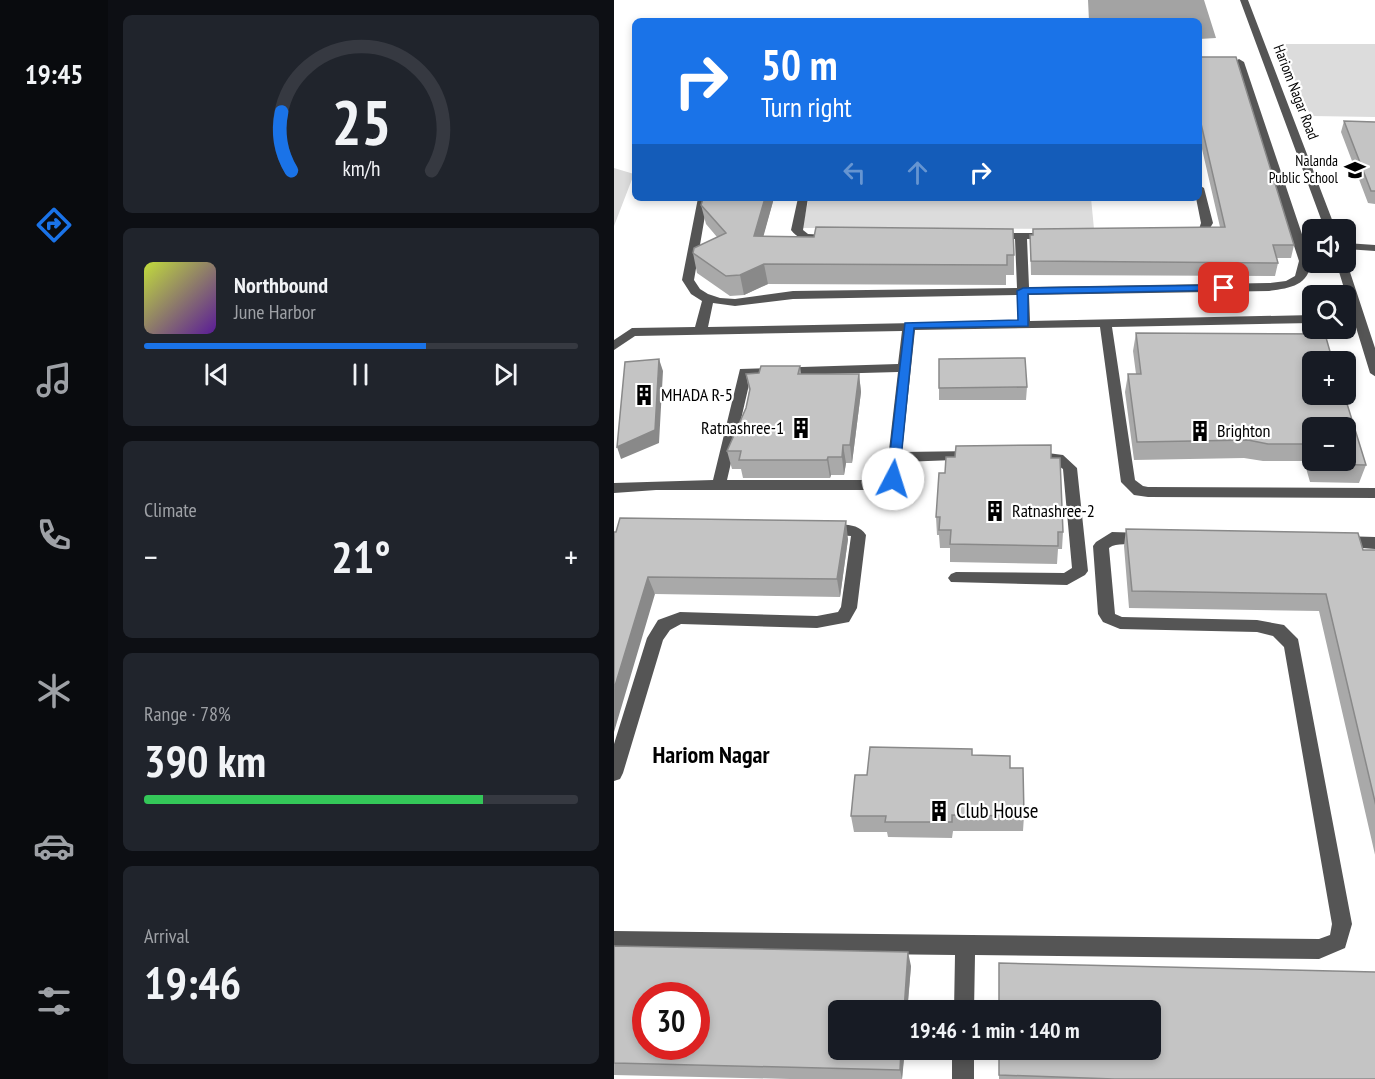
<!DOCTYPE html>
<html lang="en">
<head>
<meta charset="utf-8">
<style>
	body { margin:0; font-family:"PT Sans Narrow",sans-serif; background:#20242c; color:#f1f3f6; height:100vh; display:flex; flex-direction:column; font-size:22px; white-space:nowrap }
	* { box-sizing:border-box; margin:0 }
	p { font-size:20px; color:#9ea1a6 }
	.icon { flex:none; width:33px; height:33px; fill:none; stroke:currentColor; stroke-width:2; stroke-linecap:round; stroke-linejoin:round }
	.map { position:relative; flex:1; overflow:hidden }
	.panel { display:flex; flex-direction:column; gap:15px; padding:15px; background:#0d0f14; width:506px }
	.panel>* { flex:none }
	.guide { position:absolute; left:18px; top:18px; width:570px; height:183px; border-radius:9px; box-shadow:0 3px 9px #0003; background:#1a73e8; color:#fff; overflow:hidden }
	.controls { position:absolute; left:688px; top:219px; display:grid; gap:12px }
	.controls a { display:grid; place-items:center; width:54px; height:54px; border-radius:9px; background:#171b24; box-shadow:0 3px 9px #0003; font-size:30px }
	.speed { position:absolute; left:18px; top:982px; display:flex; gap:12px; font-size:30px; font-weight:700; text-align:center }
	.speed>* { display:grid; place-content:center; width:78px; height:78px; border-radius:50%; background:#171b24; box-shadow:0 3px 9px #0003; line-height:1 }
	.speed .limit { border:9px solid #d22; background:#fff; color:#111 }
	.pin { position:absolute; display:grid; place-items:center; width:51px; height:51px; color:#fff; margin:-26px; border-radius:12px; box-shadow:0 3px 9px #0006 }
	.me { position:absolute; width:66px; margin:-33px; rotate:5deg; stroke-linejoin:round; filter:drop-shadow(0 0 4px #0008) }
	.turn { display:flex; align-items:center; gap:21px; height:126px; padding:0 30px; font-size:27px }
	.turn .icon { width:78px; height:78px; stroke-width:2.5 }
	.turn b { display:block; font-size:42px; line-height:51px }
	.lanes { display:flex; align-items:center; height:57px; padding:0 30px; background:#0003; justify-content:center; gap:30px; direction:ltr }
	.lanes .off { opacity:.35 }
	.big { font-size:45px; font-weight:700; line-height:1.1 }
	.panel .card { flex:1; display:flex; flex-direction:column; justify-content:center; gap:9px; min-width:0; padding:0 21px; border-radius:9px; background:#20242c }
	.panel .dial { align-items:center; gap:0 }
	.dial svg { height:156px; overflow:visible; fill:none; stroke:#363941; stroke-width:7; stroke-linecap:round; text-anchor:middle }
	.dial text { fill:#f1f3f6; stroke:none }
	.song { display:flex; align-items:center; gap:18px }
	.cover { width:72px; height:72px; border-radius:9px; background:linear-gradient(135deg,hsl(70 70% 55%),hsl(270 70% 35%)) }
	.played { height:6px; border-radius:3px; background:linear-gradient(90deg,#1a73e8 65%,#363941 65%) }
	.keys { display:flex; justify-content:space-around; direction:ltr }
	.heat { display:flex; justify-content:space-between; align-items:center; font-size:33px; direction:ltr }
	.charge { height:9px; border-radius:4px; background:linear-gradient(90deg,#34c759 78%,#363941 0) }
	.trip { position:absolute; left:214px; top:1000px; width:333px; height:60px; border-radius:9px; background:#171b24; box-shadow:0 3px 9px #0003; font-weight:700; line-height:60px; text-align:center }
	main { display:flex; flex:1; min-height:0 }
	.tabs { display:flex; flex-direction:column; width:108px; justify-content:space-around; align-items:center; background:#090b0e; color:#9ea1a6 }
	.tabs .icon { width:42px; height:42px }
	.tabs .current { color:#1a73e8 }
	.tabs b { font-size:27px; color:#f1f3f6 }
	.map>svg:first-child { display:block }
	.green { fill:#dcdcdc }
	.water { fill:#a3a3a3 }
	.lines { fill:none; stroke-linecap:round; stroke-linejoin:round }
	.minor { fill:#555; fill-rule:evenodd }
	.wall { fill:#a9a9a9; fill-rule:evenodd }
	.shaded-wall { fill:#898989 }
	.building { fill:#c4c4c4; stroke:#898989; stroke-width:1.5; fill-rule:evenodd }
	.route { fill:#1a73e8; stroke:#114b97; stroke-width:1.5 }
	.labels { text-anchor:middle; stroke-width:4.5; stroke-linejoin:round; paint-order:stroke }
	.far-street-label { font-size:15px; fill:#000; stroke:#fff }
	.far-poi-label { font-size:15px; fill:#000; stroke:#fff; text-anchor:end }
	.poi-label { font-size:18px; fill:#000; stroke:#fff; text-anchor:start }
	.near-poi-label { font-size:21px; fill:#000; stroke:#fff; text-anchor:start }
	.district-label { font-size:24px; font-weight:bold; fill:#000; stroke:#fff }
</style>
</head>
<body>
<main>
<nav class="tabs">
<b>19:45</b>
<svg class="icon current" aria-label="directions" viewBox="0 0 24 24"><path d="M12 3l9 9-9 9-9-9zM9 14v-3h6M13 9l2 2-2 2"/></svg>
<svg class="icon" aria-label="music" viewBox="0 0 24 24"><path d="M9 18V5l10-2v13"/><circle cx="6" cy="18" r="3"/><circle cx="16" cy="16" r="3"/></svg>
<svg class="icon" aria-label="phone" viewBox="0 0 24 24"><path d="M5 4h4l2 5-3 2q2 4 5 5l2-3 5 2v4C11 20 4 13 5 4z"/></svg>
<svg class="icon" aria-label="climate" viewBox="0 0 24 24"><path d="M12 3v18M4 7l16 10M4 17L20 7"/></svg>
<svg class="icon" aria-label="car" viewBox="0 0 24 24"><path d="M5 17H2v-5l4-1 3-4h7l3 4 3 1v5h-3M9 17h6M6 11h13"/><circle cx="7" cy="17" r="2"/><circle cx="17" cy="17" r="2"/></svg>
<svg class="icon" aria-label="filters" viewBox="0 0 24 24"><path d="M4 7h16M4 17h16"/><circle cx="9" cy="7" r="2"/><circle cx="15" cy="17" r="2"/></svg>
</nav>
<section class="panel">
<div class="card dial"><svg viewBox="0 0 100 80">
<path d="M14 69A42 42 0 1 1 86 69"/>
<path d="M14 69A42 42 0 0 1 9 39" stroke="#1a73e8"/>
<text x="50" y="56" font-size="32" font-weight="700">25</text>
<text x="50" y="72" font-size="11">km/h</text>
</svg></div>
<div class="card">
<div class="song"><i class="cover"></i><div><b>Northbound</b><p>June Harbor</p></div></div>
<div class="played"></div>
<div class="keys"><svg class="icon" aria-label="previous" viewBox="0 0 24 24"><path d="M18 5L8 12l10 7zM5 5v14"/></svg><svg class="icon" aria-label="pause" viewBox="0 0 24 24"><path d="M8 5v14M16 5v14"/></svg><svg class="icon" aria-label="next" viewBox="0 0 24 24"><path d="M6 5l10 7-10 7zM19 5v14"/></svg></div>
</div>
<div class="card"><p>Climate</p>
<div class="heat"><a>−</a><b class="big">21°</b><a>+</a></div>
</div>
<div class="card"><p>Range · 78%</p><b class="big">390 km</b><div class="charge"></div></div>
<div class="card"><p>Arrival</p><b class="big">19:46</b></div>
</section>
<div class="map">
<svg width="762" height="1079" viewBox="0 0 762 1079">
	<rect width="100%" height="100%" fill="#fff"/>
	<path class="green" d="M664,44H761V117L697,116Z
		M0,168L20,174L0,226Z
		M195,198H477L480,229L188,228Z"/>
	<path class="water" d="M474,0H590L602,38L585,39V21H475Z"/>
	<g class="lines">
		<path class="minor" d="M626,0H634L722,230H711Z
			M625,59L630,62L697,261C695,286 676,288 655,291L415,295L416,321L699,315V323L498,327L521,480L529,486L534,487L762,488V498L534,497L520,495L507,482L486,327L301,330L288,452L361,451L366,453L368,456L366,459L288,462L284,483L264,490H42L0,493V483L99,480L126,369L284,364L288,331L21,336L0,350V340L18,328L81,327L88,301L77,294L68,280L84,198H94L80,280L86,289L94,294L106,298L121,299L179,291L403,288L401,239L376,238L374,236L380,233H437L443,236L437,239H413L415,287L655,283L672,281L681,276L685,261L620,62ZM403,295L404,321L94,327L99,303L121,306L179,299ZM284,372L272,476L263,480H113L137,376Z
			M585,185L590,188L599,223L593,233L575,238L569,235L585,229L587,223L582,198H585Z
			M184,198H194L189,230L194,234L213,235V239C200,242 186,242 177,230Z
			M732,243L762,245V251L732,249Z
			M732,260L762,351V377L756,373L722,262H732Z
			M418,451L449,455L463,468L474,571L471,575L453,585L337,582L334,578L337,574L342,572L450,573L458,568L449,469L439,462L413,459L411,456Z
			M214,525C228,525 244,522 252,535L243,608L235,622L203,628L67,624L56,630L49,640L9,773L6,779L0,781V744L33,638L44,620L66,612L203,616L224,612L227,607L237,536L209,534L207,530L209,526Z
			M498,532L530,533L537,539C529,551 507,539 495,548L501,614L508,617L643,620L670,625L684,639L738,924L731,948L705,959L361,955L360,1011H340L341,955L0,951V931L705,939L716,935L718,924L670,647L659,636L643,632L506,629L489,622L484,614L479,546L482,542Z
			M728,536L762,537V549L723,546L720,542Z
			M338,1050H360V1079H338Z"/>
	</g>
	<path class="wall" d="M585,57L680,245L677,258H663L664,263L661,276L417,275L416,235L606,227L585,136Z
		M730,121L762,122V204L754,203L727,132Z
		M160,198L149,236L400,255V275H392V285L154,284L130,295L116,296L83,273L79,253L103,237L92,224L87,205Z
		M522,333L711,334L719,362H699V394H730L752,465L745,483L696,482L690,461H649L630,458L520,460L511,392L514,374H522L519,351ZM699,428H732V460H699Z
		M186,366L187,374H245L247,392L238,463H232L230,475H217L216,478H129L127,469H118L113,451L132,408L135,391L132,374L145,373Z
		M413,387L412,400H325V388Z
		M437,458L449,532L448,549H444L443,564L336,562V548H326L325,535H323L322,517L331,473Z
		M512,529L749,550H762V859L705,611L515,608L510,546Z
		M0,532L234,539L226,597L41,594Z
		M358,755L396,768L410,816L409,831H339L338,838L274,837L273,832H240L237,816L253,775Z
		M0,946L297,966L288,1079H176L0,1075Z
		M385,1050L762,1079H385Z"/>
	<path class="shaded-wall" d="M151,198H160L144,256L140,236Z
		M150,264L154,284L130,295L126,275Z
		M45,359L49,371L45,443L7,459L3,447Z
		M245,374L247,392L238,463L236,445Z
		M229,445L232,463L230,475L228,457Z
		M214,457L217,475L216,478L213,460Z
		M232,521L234,539L226,597L223,579Z
		M34,577L41,594L0,732V689Z
		M294,952L297,966L293,1011H290Z
		M287,1050H291L288,1079L286,1070Z"/>
	<path class="building" d="M585,57H622L680,245H659L664,263L417,261L416,235H419V229L611,227L585,115Z
		M730,121L762,122V191H757Z
		M90,198H151L140,236L200,237L202,227L399,229L400,255H393V265L150,264L126,275L112,276L79,253L80,248L112,233L87,205L89,199Z
		M522,333L711,334L719,362H699V394H730L752,465L701,464L700,460H732V428H699V456L696,444H654L634,440L523,442L514,374H527Z
		M411,358L413,387L325,388V359Z
		M45,359L41,430L3,447L11,362Z
		M147,366H186L184,374H245L236,445H229L228,457H214L213,460H125L127,451H113L132,408L136,389L132,374L145,373Z
		M437,445V458H446L449,532H444V546L336,544L337,530H325L326,517H322L325,473H331L332,457H341L342,446Z
		M6,518L232,521L223,579L34,577L0,689V532H2Z
		M512,529L744,533L749,550H762V806L712,594L518,591Z
		M256,747L358,749V755L396,756V768H409L410,816L338,815V822H271L272,816H237L241,775H253Z
		M0,946L294,952L290,1011H225V1050H287L286,1070L0,1063ZM32,996H82V1047H32Z
		M385,963L762,972V1079H500L385,1075V1050H537V1011H385Z"/>
	<path class="route" d="M610,285L614,286V290L414,294V326L300,328L285,479L279,484L273,479L291,323L404,320L403,291L409,288Z"/>
	<defs>
		<symbol id="school-bare" viewBox="-9 -9 18 18"><path d="M0-5L7-2L0 1L-7-2ZM-4 1L0 2.5L4 1V4Q0 6-4 4Z" fill="#000" stroke="#fff" stroke-width="2.5" paint-order="stroke"/></symbol>
		<symbol id="building-bare" viewBox="-9 -9 18 18"><path d="M-4-6H4V6H1V3H-1V6H-4ZM-2.5-4.3h1.7v1.8h-1.7ZM.8-4.3h1.7v1.8H.8ZM-2.5-1h1.7V.8h-1.7ZM.8-1h1.7V.8H.8Z" fill="#000" stroke="#fff" stroke-width="2.5" paint-order="stroke"/></symbol>
	</defs>
	<g fill-rule="evenodd">
		<use href="#school-bare" x="726" y="155" width="30" height="30"/>
		<use href="#building-bare" x="15" y="380" width="30" height="30"/>
		<use href="#building-bare" x="172" y="413" width="30" height="30"/>
		<use href="#building-bare" x="571" y="416" width="30" height="30"/>
		<use href="#building-bare" x="366" y="496" width="30" height="30"/>
		<use href="#building-bare" x="310" y="796" width="30" height="30"/>
	</g>
	<g class="labels">
		<g class="far-street-label">
			<text transform="translate(682 92) rotate(69)" y="5">Hariom Nagar Road</text>
		</g>
		<g class="far-poi-label">
			<text x="724" y="166">Nalanda<tspan x="724" dy="17">Public School</tspan></text>
		</g>
		<g class="poi-label">
			<text x="47" y="401">MHADA R-5</text>
			<text x="170" y="434" text-anchor="end">Ratnashree-1</text>
			<text x="603" y="437">Brighton</text>
			<text x="398" y="517">Ratnashree-2</text>
		</g>
		<g class="near-poi-label">
			<text x="342" y="818">Club House</text>
		</g>
		<g class="district-label">
			<text x="97" y="763">Hariom Nagar</text>
		</g>
	</g>
</svg>
<div class="controls">
<a><svg class="icon" aria-label="sound" viewBox="0 0 24 24"><path d="M4 9h4l5-4v14l-5-4H4zM17 9q2 3 0 6"/></svg></a>
<a><svg class="icon" aria-label="search" viewBox="0 0 24 24"><circle cx="10" cy="10" r="6"/><path d="M15 15l6 6"/></svg></a>
<a>+</a>
<a>−</a>
</div>
<div class="speed"><div class="limit">30</div></div>
<div class="pin" style="left:610px;top:288px;background:#d93025"><svg class="icon" aria-label="arrive" viewBox="0 0 24 24"><path d="M6 21V4h12l-3 4 3 4H6"/></svg></div>
<svg class="me" style="left:279px;top:479px" viewBox="-20 -20 40 40"><circle r="19" fill="#fff"/><path d="M0-13L10 11 0 6-10 11z" fill="#1a73e8"/></svg>
<div class="trip">19:46 · 1 min · 140 m</div>
<div class="guide">
<div class="turn"><svg class="icon" aria-label="right" viewBox="0 0 24 24"><path d="M7 20v-9h11M14 6l5 5-5 5"/></svg><div><b>50 m</b>Turn right</div></div>
<div class="lanes"><svg class="icon off" aria-label="left" viewBox="0 0 24 24"><path d="M17 20v-9H6M10 6l-5 5 5 5"/></svg><svg class="icon off" aria-label="ahead" viewBox="0 0 24 24"><path d="M12 20V5M6 11l6-6 6 6"/></svg><svg class="icon" aria-label="right" viewBox="0 0 24 24"><path d="M7 20v-9h11M14 6l5 5-5 5"/></svg></div>
</div>
</div>
</main>
</body>
</html>
